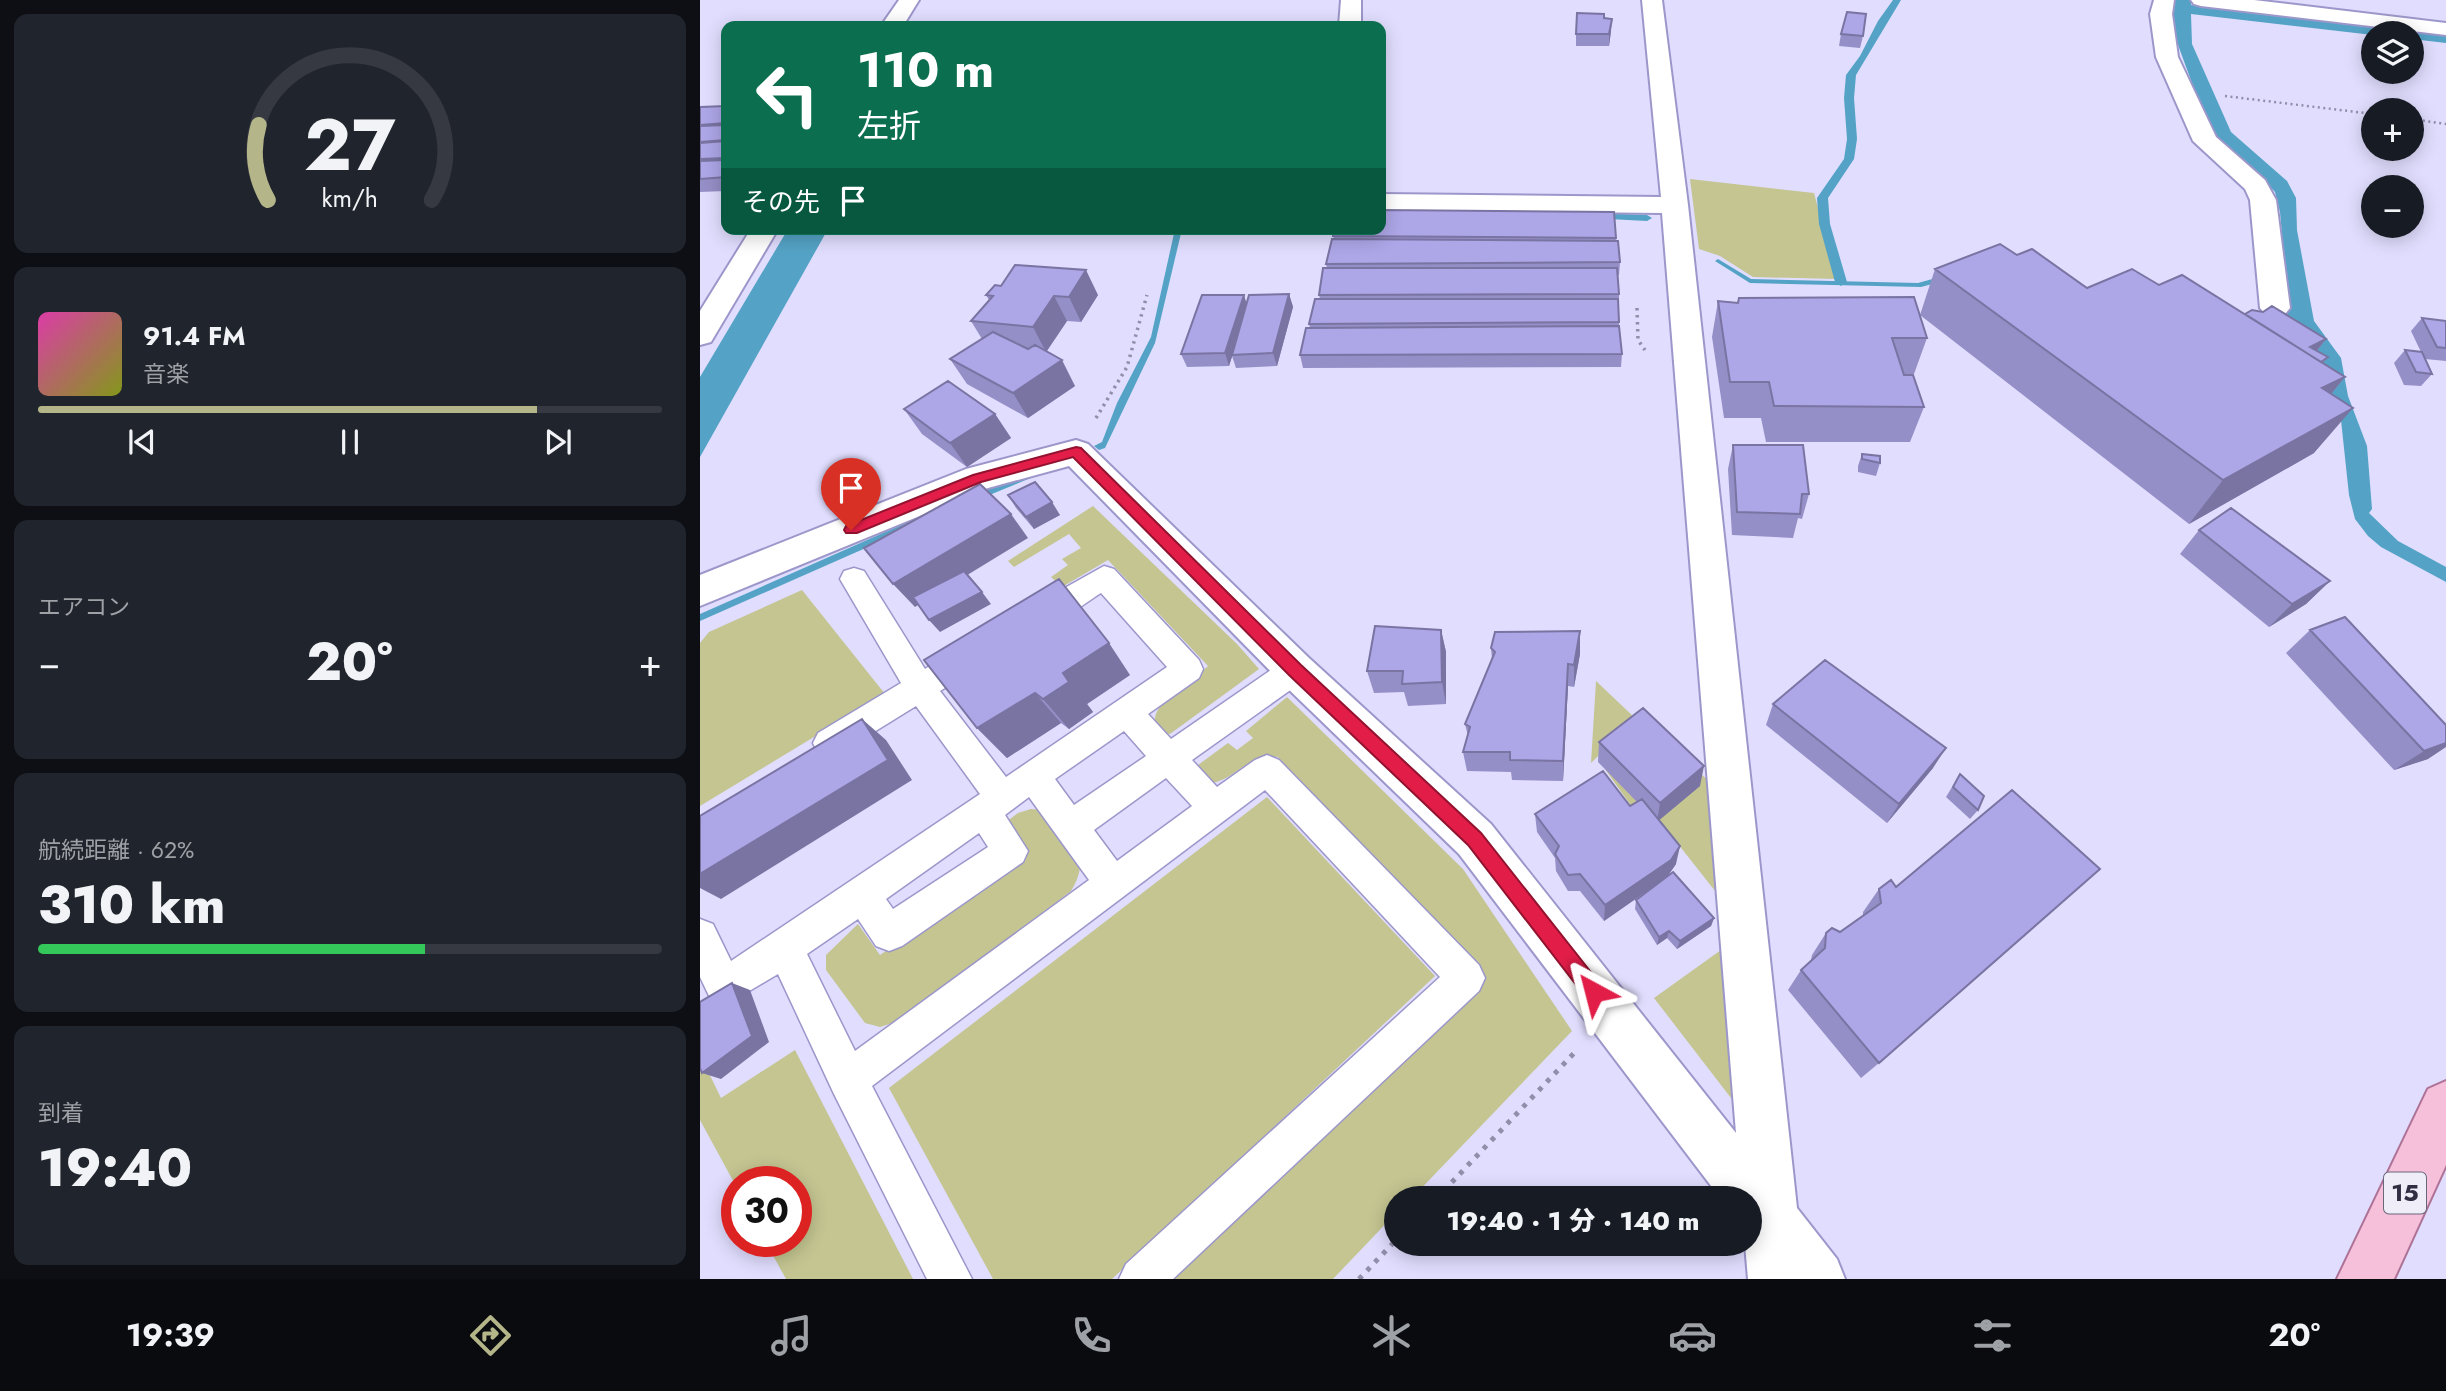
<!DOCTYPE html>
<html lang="ja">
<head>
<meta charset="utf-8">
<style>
	body { margin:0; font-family:Jost,"Noto Sans JP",sans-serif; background:#20242c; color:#f1f3f6; height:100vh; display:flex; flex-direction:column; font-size:26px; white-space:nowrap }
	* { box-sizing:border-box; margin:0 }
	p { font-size:23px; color:#9ea1a6 }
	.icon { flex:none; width:38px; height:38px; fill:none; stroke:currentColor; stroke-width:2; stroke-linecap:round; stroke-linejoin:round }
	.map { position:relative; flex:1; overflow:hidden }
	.panel { display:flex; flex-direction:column; gap:14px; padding:14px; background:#0d0f14; width:700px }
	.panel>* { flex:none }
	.banner { position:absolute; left:21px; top:21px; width:665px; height:214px; border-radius:14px; box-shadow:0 4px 18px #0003; background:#0b6e4f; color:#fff; overflow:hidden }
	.tools { position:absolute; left:1661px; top:21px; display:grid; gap:14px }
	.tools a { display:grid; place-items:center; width:63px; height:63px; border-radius:50%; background:#171b24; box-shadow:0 4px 18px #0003; font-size:35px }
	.speed { position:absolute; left:21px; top:1166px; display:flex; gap:14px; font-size:35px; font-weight:700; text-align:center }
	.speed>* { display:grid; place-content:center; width:91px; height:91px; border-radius:50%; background:#171b24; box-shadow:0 4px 18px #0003; line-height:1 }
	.speed .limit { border:10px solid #d22; background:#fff; color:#111 }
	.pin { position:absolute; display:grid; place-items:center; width:60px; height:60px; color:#fff; margin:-72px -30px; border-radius:50% 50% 50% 0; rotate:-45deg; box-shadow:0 0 7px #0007 }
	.pin .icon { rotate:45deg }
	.me { position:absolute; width:77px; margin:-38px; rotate:322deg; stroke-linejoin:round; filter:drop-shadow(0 0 5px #0008) }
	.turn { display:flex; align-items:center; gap:24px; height:147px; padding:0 21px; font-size:32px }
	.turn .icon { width:91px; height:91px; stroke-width:2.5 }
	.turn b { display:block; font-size:49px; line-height:60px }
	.then { display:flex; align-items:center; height:66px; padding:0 21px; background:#0003; gap:14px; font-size:26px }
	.big { font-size:52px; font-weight:800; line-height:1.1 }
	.panel .tile { flex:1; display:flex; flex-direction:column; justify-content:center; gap:10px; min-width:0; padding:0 24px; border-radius:14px; background:#20242c }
	.panel .dial { align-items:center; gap:0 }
	.dial svg { height:182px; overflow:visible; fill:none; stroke:#363941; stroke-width:7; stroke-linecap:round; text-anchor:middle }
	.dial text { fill:#f1f3f6; stroke:none }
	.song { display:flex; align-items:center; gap:21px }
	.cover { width:84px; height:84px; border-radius:10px; background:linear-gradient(135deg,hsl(320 70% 55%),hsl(70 70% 35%)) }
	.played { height:7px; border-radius:4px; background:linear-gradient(90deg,#b4b589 80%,#363941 80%) }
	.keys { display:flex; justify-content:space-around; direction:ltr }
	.heat { display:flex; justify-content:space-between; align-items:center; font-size:38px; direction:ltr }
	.charge { height:10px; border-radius:5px; background:linear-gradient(90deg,#34c759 62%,#363941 0) }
	.trip { position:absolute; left:684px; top:1186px; width:378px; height:70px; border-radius:35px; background:#171b24; box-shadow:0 4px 18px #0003; font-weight:800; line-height:70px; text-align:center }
	.tabs { display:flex; height:112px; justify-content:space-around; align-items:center; background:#090b0e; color:#9ea1a6 }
	.tabs .icon { width:49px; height:49px }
	.tabs .current { color:#b4b589 }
	.tabs b { font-size:32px; color:#f1f3f6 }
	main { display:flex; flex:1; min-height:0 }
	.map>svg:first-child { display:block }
	.green { fill:#c4c591 }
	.water { fill:#54a3c6 }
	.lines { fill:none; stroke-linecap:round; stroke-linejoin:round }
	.stream { fill:#54a3c6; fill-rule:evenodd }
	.service-casing { stroke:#9c97ca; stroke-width:3 }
	.minor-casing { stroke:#9c97ca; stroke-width:4 }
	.primary-casing { stroke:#ad7296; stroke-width:4 }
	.path-far2 { stroke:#918eaa; stroke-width:2.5; stroke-dasharray:2 3.5; stroke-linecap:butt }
	.path-far1 { stroke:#918eaa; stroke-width:3.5; stroke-dasharray:2.5 4.5; stroke-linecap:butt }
	.path { stroke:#918eaa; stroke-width:5; stroke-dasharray:4.5 7; stroke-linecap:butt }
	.service { fill:#fff; fill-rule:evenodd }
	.minor { fill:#fff; fill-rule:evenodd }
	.primary { fill:#f6c0da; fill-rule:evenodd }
	.wall { fill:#958fc7 }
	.shaded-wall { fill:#7974a2 }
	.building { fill:#ada6e7; stroke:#7974a2; stroke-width:2 }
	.route { fill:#e11d48; stroke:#92132f; stroke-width:2 }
	.labels { text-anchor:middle; stroke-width:5; stroke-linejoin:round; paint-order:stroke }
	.shield { fill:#eeedf8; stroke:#6a677a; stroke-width:2 }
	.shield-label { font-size:24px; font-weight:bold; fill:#312e44 }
</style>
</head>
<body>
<main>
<section class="panel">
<div class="tile dial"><svg viewBox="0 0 100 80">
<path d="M14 69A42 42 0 1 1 86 69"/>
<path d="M14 69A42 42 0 0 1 10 36" stroke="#b4b589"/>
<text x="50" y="56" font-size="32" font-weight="700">27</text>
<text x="50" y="72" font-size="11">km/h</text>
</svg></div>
<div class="tile">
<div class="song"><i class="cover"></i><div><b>91.4 FM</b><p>音楽</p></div></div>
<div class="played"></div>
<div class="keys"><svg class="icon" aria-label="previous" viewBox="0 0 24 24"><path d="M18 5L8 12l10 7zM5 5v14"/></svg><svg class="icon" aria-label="pause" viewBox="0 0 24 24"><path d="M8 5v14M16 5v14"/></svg><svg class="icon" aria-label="next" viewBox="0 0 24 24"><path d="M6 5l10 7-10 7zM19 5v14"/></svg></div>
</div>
<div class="tile"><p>エアコン</p>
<div class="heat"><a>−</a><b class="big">20°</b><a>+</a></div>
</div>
<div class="tile"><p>航続距離 · 62%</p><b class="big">310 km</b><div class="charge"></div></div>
<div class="tile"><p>到着</p><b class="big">19:40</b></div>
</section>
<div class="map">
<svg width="1746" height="1279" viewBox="0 0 1746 1279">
	<rect width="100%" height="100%" fill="#e0ddfe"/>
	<path class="green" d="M990,179L1114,193L1137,279L1053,277L1020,256L999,249Z
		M393,506L537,644L559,669L470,734L460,733L454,726C453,698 490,684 508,666L408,560L362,587L351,577L368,565L362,559L381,548L369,534L314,567L308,561Z
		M102,590L185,694L0,806V643L9,632Z
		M896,681L936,719L891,763Z
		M587,697L763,869L872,1031L711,1199H696V1213L633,1279H474L786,979L578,757C545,754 538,779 511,783L494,768L528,743L537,750L553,738L546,731Z
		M946,726L1009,781L1023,901L948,806L934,810L905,769Z
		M567,797L735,976L412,1279H293L189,1088Z
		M331,809L344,810C369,840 394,853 371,891L202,1020L180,1027L165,1023L126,970V955L158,924L180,955L326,853L306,822L318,813Z
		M1021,950L1041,1088L1031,1098L954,998Z
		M95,1050L213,1279H86L65,1241H96V1181H37V1188L0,1120V1055L21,1098Z"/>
	<path class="water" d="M1474,0H1493L1491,5L1746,33V43L1712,39V33L1673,35L1491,14L1492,44L1531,132L1587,181L1596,198L1597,230L1614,321L1641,358L1648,396L1667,446L1672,509L1669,513L1698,541L1746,567V582L1681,547L1668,536L1655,519L1649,495L1641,420L1612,342L1592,318L1533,319L1236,283L1221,287L1050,283L1015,261L1018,259L1051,279L1218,283L1236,278L1509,315L1589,312L1580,212L1575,192L1554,169L1510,132L1474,34Z
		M88,229H128L0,457V377Z
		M475,229H482L455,343L405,448L399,450L394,446L402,442L417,403L451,337Z
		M335,472L338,475L236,517L0,621V614L287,487Z"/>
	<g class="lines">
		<path class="stream" d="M1193,0H1201L1156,75L1154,98L1157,139L1154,159L1128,198L1130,224L1147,282L1141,286L1135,282L1119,224L1117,198L1144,159L1147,139L1144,98L1146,75L1160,56L1178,21Z
			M893,213L947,215L952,218L947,221L889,218V214Z"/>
		<defs>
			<path id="service" d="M404,566L414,569L499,660L503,669L499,678L448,714L471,739L584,661L595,657L606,661L610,670L606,679L492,760L517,787L555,760L567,755L579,760L779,965L785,978L779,991L473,1279H419L426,1264L740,977L565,790L172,1086L272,1279H227L134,1094L78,974L24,1006L11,1000L0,977V919L13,924L31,961L280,794L216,706L140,753L129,757L118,753L113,743L118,733L201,683L140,579L144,571L154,568L164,571L225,669C242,659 262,640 283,647L287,656L283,665L240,691L306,777L467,667L401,593C381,605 352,632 329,624L324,616L329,608ZM424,731L446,756L374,805L355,779ZM466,778L492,806L417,861L394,830ZM329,797L389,880L155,1051L107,954L158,919L176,946L189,951L202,946L323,862L328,851L305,815ZM279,833L288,847L193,909L186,899Z"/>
			<path id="minor" d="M199,0H219L203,26H181Z
				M641,0H661V26H639Z
				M942,0H962L988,205L1097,1208L1137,1259L1145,1279H1048L1045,1244H1050V1199H1021L759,854L581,682L369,466L288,488L0,606V575L266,469L376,440L388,444L609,658L791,824L1036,1133L962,213L681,210V194L961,197Z
				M1454,0H1474L1472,14L1478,57L1516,137L1565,180L1576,200L1590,308L1585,314L1575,317L1565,314L1560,308L1550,200L1545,189L1493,141L1456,57L1450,14Z
				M1491,0H1554L1746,23V35L1501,6L1494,4Z
				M51,229H78L11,342L0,345V311Z"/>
			<path id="primary" d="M1746,1081V1165L1694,1279H1637L1728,1089Z"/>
		</defs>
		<use href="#service" class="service-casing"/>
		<use href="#minor" class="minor-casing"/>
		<use href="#primary" class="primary-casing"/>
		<path class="path-far2" d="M1525,96L1673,114
			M1712,119L1746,124"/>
		<path class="path-far1" d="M937,308L938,340L945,350
			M396,418L427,367L447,295"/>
		<path class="path" d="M736,1199L877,1050
			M659,1279L696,1240"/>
		<use href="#service" class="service"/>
		<use href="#minor" class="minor"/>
		<use href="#primary" class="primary"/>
	</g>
	<path class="wall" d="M904,18L911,31L909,46H876V34Z
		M1141,34L1163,36L1160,48L1139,46Z
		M26,106V191L0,192V107Z
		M633,236L916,238L920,262L919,275H917L919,294V326L922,354L921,367L603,368L600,355L610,328L609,324L620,299L619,295L627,268L626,264L634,239Z
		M1317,255L1387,288L1459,285L1545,314L1626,339L1617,351L1628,357L1623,363L1645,377L1631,394L1614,453L1489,524L1220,315L1227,338L1214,374H1204L1224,407L1210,442H1066L1061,418H1024L1012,337L1018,301L1220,315L1235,269Z
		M589,294L593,307L577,366L536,368L532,356L529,366L487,367L481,354L547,304Z
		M286,295H398L381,322L367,321L347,351L375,386L328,418L267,384L250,359L282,339L271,321L289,300Z
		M1722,318L1746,321V361L1725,359L1732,374L1721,386L1704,385L1694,363L1705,350L1721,352L1711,331Z
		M204,409L295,414L311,438L267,467L222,434Z
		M1033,445L1109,494L1102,519L1098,518L1093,538L1032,535L1028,469Z
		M1162,454L1180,463L1176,476L1158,472V466Z
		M308,495L360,515L334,529L316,508Z
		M1499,530L1630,581L1606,604L1569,627L1480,554Z
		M741,630L746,652V704L708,706L704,692L674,693L667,671Z
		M1610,630L1746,725L1728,759L1694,770L1586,653Z
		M880,631V654L874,687L868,686L863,781L812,780L811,772L767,771L763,752L768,736L765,724L792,659L791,648Z
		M224,660L430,675L387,704L393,712L369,729L361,723L307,758L277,728Z
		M1073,704L1233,768L1187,823L1066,725Z
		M899,742L1000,786L959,820L976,864L967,877L904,921L880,891H868L856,871L855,858L837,832L835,814L930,806L937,802L898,762Z
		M1260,774L1278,810L1270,819L1246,797Z
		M1191,880L1179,1063L1161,1078L1088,990L1101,970L1111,960L1112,955L1126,933L1140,932L1163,916V912L1179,889Z
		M936,900L1014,918L1011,926L977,949L967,938L957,945L935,909Z"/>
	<path class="shaded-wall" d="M912,19L911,31L909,46V34Z
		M386,270L398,295L381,322L369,297Z
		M589,294L593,307L577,366L573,353Z
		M544,295L548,308L529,366L525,353Z
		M354,296L367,321L346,352L333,327Z
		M1626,339L1606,364L1610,347Z
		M362,360L375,386L328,418L313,393Z
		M1645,377L1608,422L1622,388Z
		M1653,408L1614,453L1489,524L1523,480Z
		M295,414L311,438L267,467L250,443Z
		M352,502L360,515L334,529L326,517Z
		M311,514L328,538L215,607L193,584Z
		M1630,581L1606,604L1569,627L1592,604Z
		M282,592L291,604L240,632L229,620Z
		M741,630L746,652V704L742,682Z
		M880,631V654L874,687V665Z
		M409,643L430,675L387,704L393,712L369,729L343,699L363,673Z
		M868,664V686L863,781V761Z
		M335,693L361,723L307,758L277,728Z
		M162,719L186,740L212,780L21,899L0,888V874Z
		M1746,743V747L1728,759L1694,770L1724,751Z
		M1246,748L1233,768L1187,823L1199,804Z
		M1004,766L1000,786L957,822L960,803Z
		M980,846L976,864L967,877L904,921L905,905Z
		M1014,918L1011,926L977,949L980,941Z
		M969,931L967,938L957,945L959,937Z
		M32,983L50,990L69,1042L21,1079L2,1073Z"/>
	<path class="building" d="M1147,12L1166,14L1163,36L1141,34Z
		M877,13L904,14V18L912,19L909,34H876Z
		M26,106V123L0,125V107Z
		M26,125V140L0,142V126Z
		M26,141V158L0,159V143Z
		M26,160V177L0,179V161Z
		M681,210L914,212L916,238L633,236L634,229H681Z
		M632,239L918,241L920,262L626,264Z
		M1300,244L1317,255L1332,249L1387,288L1432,269L1459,285L1482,275L1645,377L1622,388L1653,408L1523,480L1235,269Z
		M315,265L386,270L369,297L354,296L333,327L271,321L293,296L286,295L295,285L301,286Z
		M623,268H917L919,294L619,295Z
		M589,294L573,353L532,355L549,295Z
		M502,295H544L525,353L481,354Z
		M1214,297L1227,338H1192L1204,375H1213L1224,407L1074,406L1069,382H1030L1018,301L1038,303L1039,298Z
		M615,299H918L919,322L609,324Z
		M1572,306L1626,339L1610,347L1628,357L1621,362L1545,314L1552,310L1563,312Z
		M1722,318L1746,321V348L1737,347Z
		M919,326L922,354L600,355L606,328Z
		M293,332L328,349L335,345L362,360L313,393L250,359Z
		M1705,350L1722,352L1732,374L1716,372Z
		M248,381L295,414L250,443L204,409Z
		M1033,445H1103L1109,494H1102L1100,514L1037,512Z
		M1162,454L1180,456V463L1162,459Z
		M335,482L352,502L326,517L308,495Z
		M280,484L311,514L193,584L164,548Z
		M1531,508L1630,581L1592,604L1499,530Z
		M264,571L282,592L229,620L213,597Z
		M359,579L409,643L363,673L369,682L343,699L335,693L277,728L224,660Z
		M1645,617L1746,725V743L1724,751L1610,630Z
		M675,626L741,630L742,682L702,684L703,671H667Z
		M880,631L874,665L868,664L863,761L810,760V752H763L770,727L765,724L795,652L791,648L795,632Z
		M1125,660L1246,748L1199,804L1073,704Z
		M943,708L1004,766L960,803L899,742Z
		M162,719L188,760L0,874V816Z
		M903,771L930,806L942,799L980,846L971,860L905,905L880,874L868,875L855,854L859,846L835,814Z
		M1260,774L1284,796L1278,810L1253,787Z
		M1312,790L1400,869L1179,1063L1101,970L1125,948L1126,933L1132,928L1140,932L1181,903L1179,889L1191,880L1196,887Z
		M973,872L1014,918L980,941L969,931L959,937L936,900Z
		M32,983L52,1036L2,1073L0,1068V1002Z"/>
	<path class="route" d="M376,447L381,448L601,665L781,833L901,985L904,992L901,999L894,1002L887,999L768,845L589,675L373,457L281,482L157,533H146L144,530L146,526L273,475Z"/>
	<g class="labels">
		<rect class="shield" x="1684" y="1172.5" width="42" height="41" rx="5"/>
		<g class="shield-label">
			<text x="1705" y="1201">15</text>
		</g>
	</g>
</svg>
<div class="tools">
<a><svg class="icon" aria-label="layers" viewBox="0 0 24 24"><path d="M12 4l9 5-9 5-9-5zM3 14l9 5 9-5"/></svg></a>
<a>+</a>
<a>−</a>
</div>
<div class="speed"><div class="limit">30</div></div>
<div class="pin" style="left:151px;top:530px;background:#d93025"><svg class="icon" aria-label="arrive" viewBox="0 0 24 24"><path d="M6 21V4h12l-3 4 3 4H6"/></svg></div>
<svg class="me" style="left:894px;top:992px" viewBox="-20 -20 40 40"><path d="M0-17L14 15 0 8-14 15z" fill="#e11d48" stroke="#fff" stroke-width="4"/></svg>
<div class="trip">19:40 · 1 分 · 140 m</div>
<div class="banner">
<div class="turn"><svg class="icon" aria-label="left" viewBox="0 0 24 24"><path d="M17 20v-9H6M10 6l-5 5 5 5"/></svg><div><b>110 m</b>左折</div></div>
<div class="then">その先<svg class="icon" aria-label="arrive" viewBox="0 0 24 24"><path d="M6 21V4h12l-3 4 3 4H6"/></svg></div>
</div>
</div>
</main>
<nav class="tabs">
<b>19:39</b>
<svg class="icon current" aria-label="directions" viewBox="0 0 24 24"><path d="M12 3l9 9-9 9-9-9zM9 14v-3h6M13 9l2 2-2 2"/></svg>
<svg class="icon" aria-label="music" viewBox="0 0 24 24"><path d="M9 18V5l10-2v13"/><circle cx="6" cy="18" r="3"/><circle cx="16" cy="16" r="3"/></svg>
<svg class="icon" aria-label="phone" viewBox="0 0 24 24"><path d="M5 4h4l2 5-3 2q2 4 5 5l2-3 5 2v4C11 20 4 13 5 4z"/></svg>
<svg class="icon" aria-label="climate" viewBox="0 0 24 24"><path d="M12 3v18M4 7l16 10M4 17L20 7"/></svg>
<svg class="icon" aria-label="car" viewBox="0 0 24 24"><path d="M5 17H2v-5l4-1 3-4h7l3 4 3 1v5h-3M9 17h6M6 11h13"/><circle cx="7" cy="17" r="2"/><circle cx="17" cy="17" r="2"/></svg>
<svg class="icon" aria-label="filters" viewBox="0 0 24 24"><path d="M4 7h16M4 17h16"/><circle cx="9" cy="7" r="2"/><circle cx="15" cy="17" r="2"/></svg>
<b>20°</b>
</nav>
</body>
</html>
